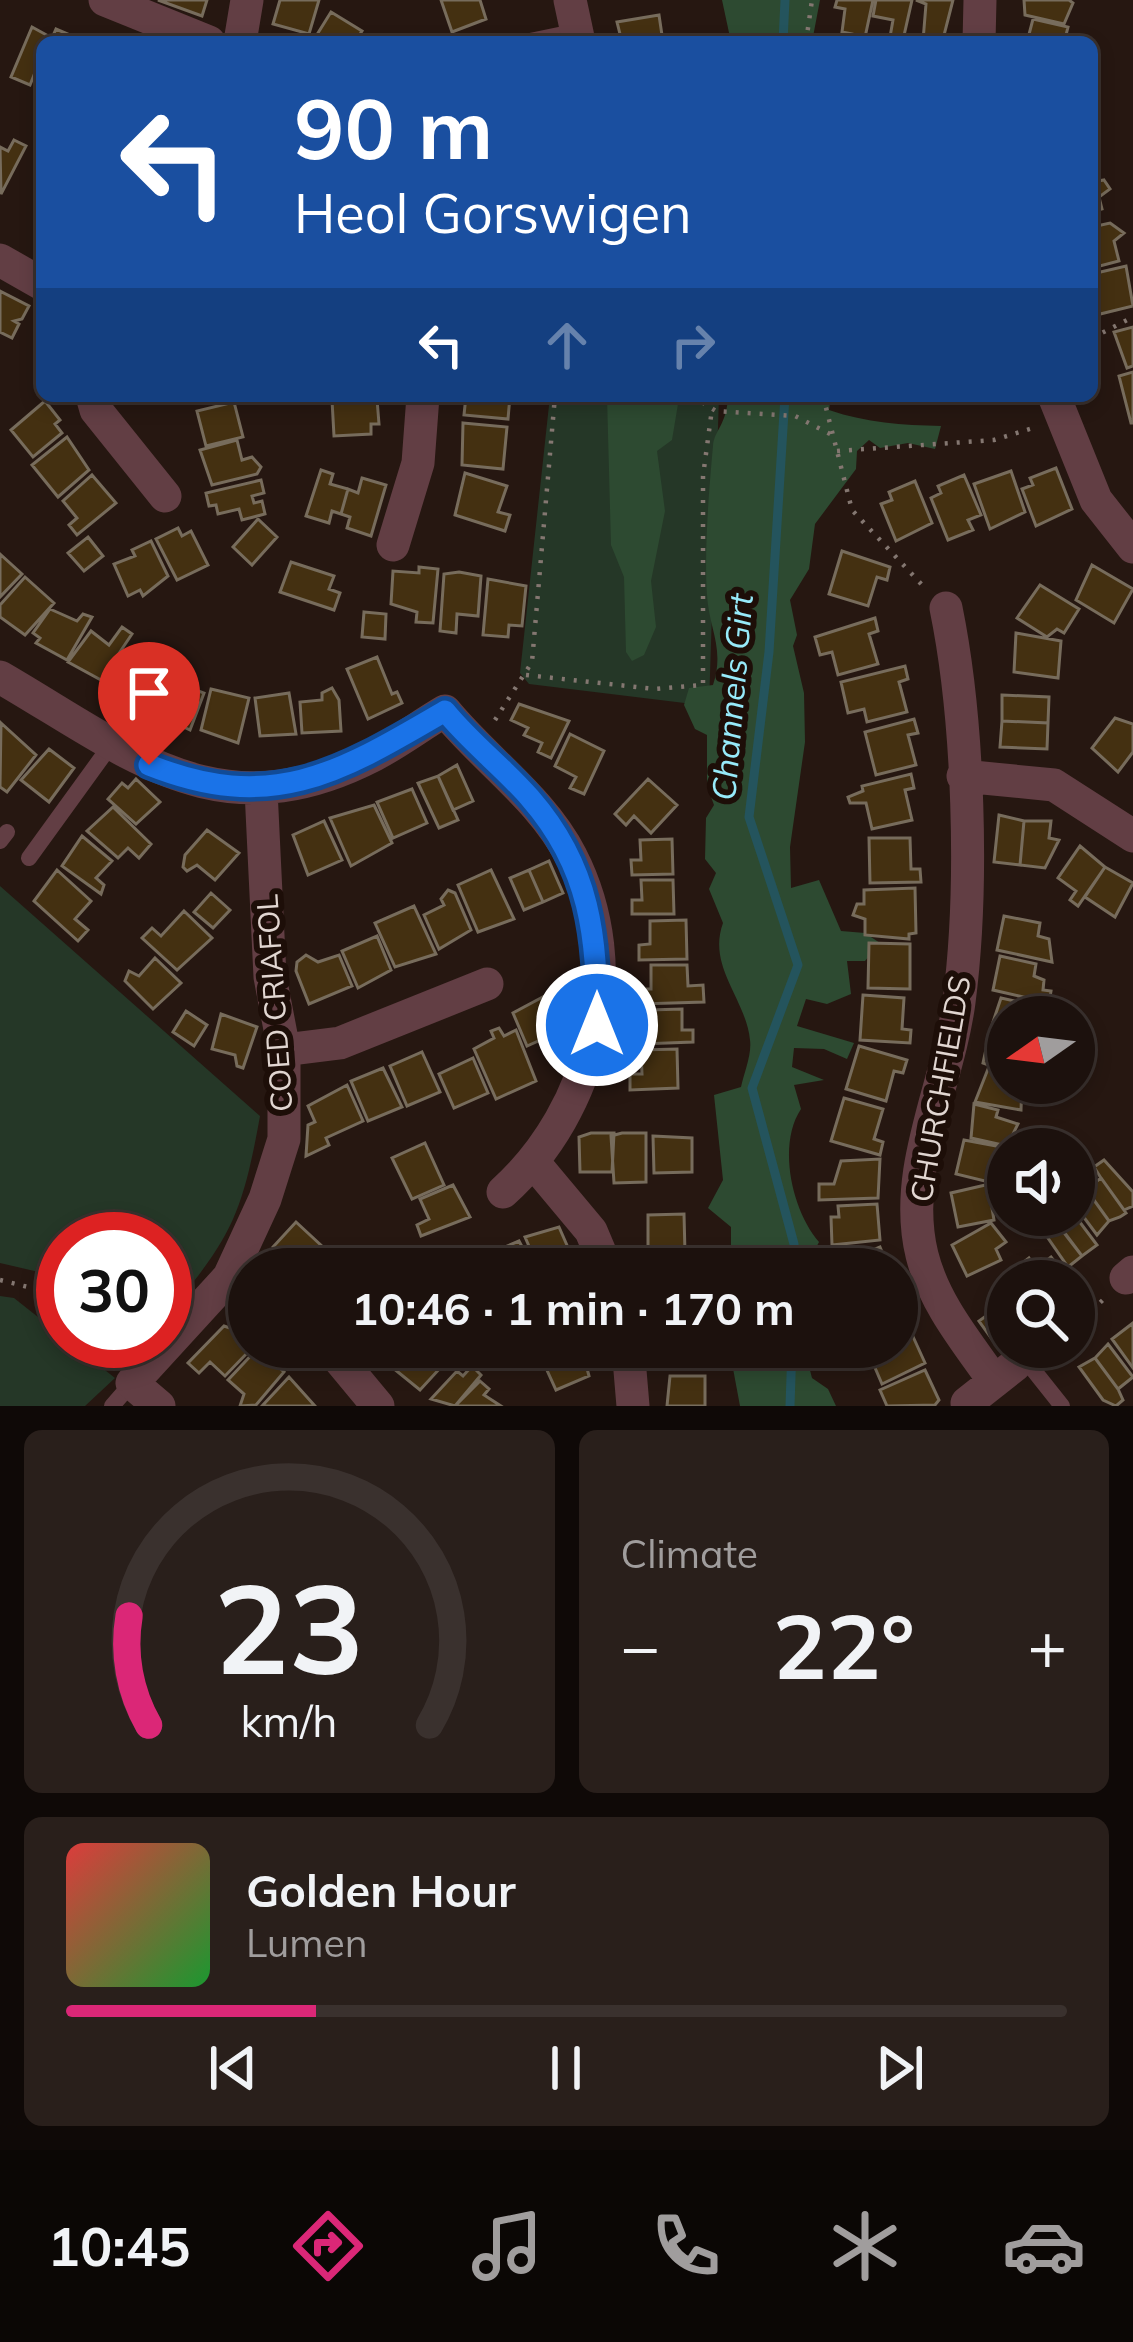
<!DOCTYPE html>
<html lang="en">
<head>
<meta charset="utf-8">
<style>
	body { margin:0; font-family:Mulish,sans-serif; background:#291f1b; color:#f1f3f6; height:100vh; display:flex; flex-direction:column; font-size:45px; white-space:nowrap }
	* { box-sizing:border-box; margin:0 }
	p { font-size:39px; color:#a09d9d }
	.icon { flex:none; width:66px; height:66px; fill:none; stroke:currentColor; stroke-width:2; stroke-linecap:round; stroke-linejoin:round }
	.map { position:relative; height:1406px; overflow:hidden }
	.drawer { display:flex; flex-direction:column; gap:24px; padding:24px; background:#0f0907; flex:1 }
	.drawer>* { flex:none }
	.hud { position:absolute; left:36px; top:36px; width:1062px; height:366px; border-radius:18px; box-shadow:0 6px 18px #0003,0 0 0 3px #3a312e; background:#1a4fa0; color:#fff; overflow:hidden }
	.needle { width:78px; rotate:256deg }
	.fabs { position:absolute; left:987px; top:996px; display:grid; gap:24px }
	.fabs a { display:grid; place-items:center; width:108px; height:108px; border-radius:50%; background:#1c110d; box-shadow:0 6px 18px #0003,0 0 0 3px #3a312e; font-size:60px }
	.speed { position:absolute; left:36px; top:1212px; display:flex; gap:24px; font-size:60px; font-weight:700; text-align:center }
	.speed>* { display:grid; place-content:center; width:156px; height:156px; border-radius:50%; background:#1c110d; box-shadow:0 6px 18px #0003,0 0 0 3px #3a312e; line-height:1 }
	.speed .limit { border:18px solid #d22; background:#fff; color:#111 }
	.pin { position:absolute; display:grid; place-items:center; width:102px; height:102px; color:#fff; margin:-123px -51px; border-radius:50% 50% 50% 0; rotate:-45deg; box-shadow:0 0 12px #0007 }
	.pin .icon { rotate:45deg }
	.me { position:absolute; width:132px; margin:-66px; rotate:0deg; stroke-linejoin:round; filter:drop-shadow(0 0 9px #0008) }
	.turn { display:flex; align-items:center; gap:42px; height:252px; padding:0 60px; font-size:54px }
	.turn .icon { width:156px; height:156px; stroke-width:2.5 }
	.turn b { display:block; font-size:84px; line-height:102px }
	.lanes { display:flex; align-items:center; height:114px; padding:0 60px; background:#0003; justify-content:center; gap:60px; direction:ltr }
	.lanes .off { opacity:.35 }
	.big { font-size:90px; font-weight:700; line-height:1.1 }
	.drawer .widget { flex:1; display:flex; flex-direction:column; justify-content:center; gap:18px; min-width:0; padding:0 42px; border-radius:18px; background:#291f1b }
	.drawer .dial { align-items:center; gap:0 }
	.dial svg { height:312px; overflow:visible; fill:none; stroke:#3a312e; stroke-width:7; stroke-linecap:round; text-anchor:middle }
	.dial text { fill:#f1f3f6; stroke:none }
	.song { display:flex; align-items:center; gap:36px }
	.cover { width:144px; height:144px; border-radius:18px; background:linear-gradient(135deg,hsl(0 70% 55%),hsl(130 70% 35%)) }
	.played { height:12px; border-radius:6px; background:linear-gradient(90deg,#db2777 25%,#3a312e 25%) }
	.keys { display:flex; justify-content:space-around; direction:ltr }
	.heat { display:flex; justify-content:space-between; align-items:center; font-size:66px; direction:ltr }
	.drawer .tiles { flex:1; display:grid; gap:24px; grid-template-columns:1fr 1fr }
	.widget:last-child { grid-column:span 2 }
	.trip { position:absolute; left:228px; top:1248px; width:690px; height:120px; border-radius:60px; background:#1c110d; box-shadow:0 6px 18px #0003,0 0 0 3px #3a312e; font-weight:700; line-height:120px; text-align:center }
	.tab-bar { display:flex; height:192px; justify-content:space-around; align-items:center; background:#0b0705; color:#a09d9d }
	.tab-bar .icon { width:84px; height:84px }
	.tab-bar .selected { color:#db2777 }
	.tab-bar b { font-size:54px; color:#f1f3f6 }
	.map>svg:first-child { display:block }
	.green { fill:#253727 }
	.forest { fill:#2d4a31 }
	.lines { fill:none; stroke-linecap:round; stroke-linejoin:round }
	.stream { stroke:#24545d; stroke-width:9 }
	.building { fill:#443011; stroke:#776c5c; stroke-width:3 }
	.path { stroke:#847771; stroke-width:4.5; stroke-dasharray:3 9; stroke-linecap:butt }
	.lane { stroke:#623e44; stroke-width:16 }
	.street { stroke:#623e44; stroke-width:33 }
	.route-casing { stroke:#114b97; stroke-width:30 }
	.route { stroke:#1a73e8; stroke-width:21 }
	.labels { text-anchor:middle; stroke-width:12; stroke-linejoin:round; paint-order:stroke }
	.street-label { font-size:30px; fill:#e1d6d1; stroke:#1d0e08 }
	.water-label { font-size:33px; font-style:italic; fill:#97eafa; stroke:#1d0e08 }
</style>
</head>
<body>
<div class="map">
<svg width="1133" height="1406" viewBox="0 0 1133 1406">
	<rect width="100%" height="100%" fill="#261711"/>
	<path class="green" d="M550,396H719L709,706L529,684L520,673Z
		M0,886L260,1116C242,1216 231,1239 165,1316V1239H63V1291L43,1273L0,1263Z
		M0,1296L14,1298L115,1378L85,1406H0Z"/>
	<path class="forest" d="M722,0H820L812,42H731Z
		M607,396L679,398L672,440L657,451L665,511L651,581L656,627L644,655L632,661L626,652L624,577L611,545Z
		M728,396H831L829,410C867,423 902,425 941,426L935,449L908,443L880,448L869,440L857,451L856,469L815,524L809,569L790,600L797,635L793,646L804,693L805,742L790,847L791,888L819,880L841,931L865,933L880,943L865,961H847L851,994L827,1004L806,999L797,1026L854,1043L847,1059L824,1049L794,1048L792,1067L824,1080L794,1085L801,1109C777,1145 792,1211 819,1242L805,1269H731V1227L708,1208L723,1180L714,1095L741,1087C744,1073 752,1054 750,1040C746,999 707,967 723,923L709,889L716,873L705,859L706,818L714,805L707,786V735L695,729L684,705L689,688L713,685C725,649 709,629 707,595C704,551 709,490 713,446C714,430 727,425 728,396Z
		M729,1347H804L812,1378L828,1389L836,1406H740Z"/>
	<g class="lines">
		<path class="stream" d="M783,42L785,0
			M785,396L769,652L749,817L798,965L752,1088L794,1244V1269
			M790,1406L792,1347"/>
	</g>
	<path class="building" d="M158,0H207L202,16Z
		M280,0H319L309,34L273,24Z
		M441,0H480L486,19L452,32Z
		M837,0H873L864,42H851L852,34L842,32L845,9L835,7Z
		M876,0H912L903,40L890,37L893,20L873,16Z
		M916,0H953L943,39L923,41L926,4Z
		M1024,0H1069L1073,3L1064,24L1025,15Z
		M331,12L362,31L355,42L313,41Z
		M659,15L663,42H622L617,22Z
		M1033,19L1068,27L1065,39L1072,42H1027Z
		M32,27L52,38L56,29L70,35L66,42H42V73L36,70L30,85L11,77Z
		M14,140L26,146L1,194L0,147L8,151Z
		M1104,180L1110,189L1099,197L1102,209L1094,211L1097,222L1092,223V182Z
		M1110,223L1124,233L1114,241L1119,261L1092,268V227Z
		M1126,266L1133,306L1092,316V274Z
		M0,291L29,306L22,319L14,321L19,324L12,338L0,332Z
		M1133,327V366L1127,368L1114,332Z
		M1133,372V423H1131L1119,376Z
		M466,396H510L508,419L464,415Z
		M377,399L379,424H371V434L334,436L332,400Z
		M45,401L60,420L55,424L62,433L33,457L11,430Z
		M234,402L243,437L206,446L197,411Z
		M463,423L507,427L503,469L462,465Z
		M67,437L89,470L58,497L32,465Z
		M237,440L242,460L252,457L261,467L257,474L212,485L200,450Z
		M1056,468L1072,509L1036,526L1022,489L1033,485L1030,478Z
		M321,470L333,474L330,484L348,489L341,514L332,511L329,523L306,516Z
		M1011,471L1025,512L990,529L974,484Z
		M465,473L507,486L498,512L510,515L505,531L455,515Z
		M92,475L116,503L77,535L69,525L77,518L63,501Z
		M964,475L981,515L968,520L973,530L948,540L931,498L941,493L938,486Z
		M362,478L386,485L371,536L347,528L350,517L341,514L348,489L358,493Z
		M261,480L264,493L252,496L254,503L262,501L265,514L242,520L239,509L218,514L216,505L209,506L206,493Z
		M915,481L932,523L896,541L881,504L892,500L889,492Z
		M258,519L277,537L252,565L233,547Z
		M178,528L182,536L191,531L208,565L177,580L156,539Z
		M88,537L103,556L84,571L68,553Z
		M151,541L168,576L143,596L140,590L128,596L114,564L135,556L132,550Z
		M842,551L890,567L887,580L877,577L868,606L829,594Z
		M0,554L22,574L0,597Z
		M291,562L334,576L329,589L340,593L334,610L280,592Z
		M1092,565L1133,589L1114,623L1076,600Z
		M419,567L438,569L433,623L416,622L417,612L391,604L393,571L419,573Z
		M459,572L481,576L478,616L457,614L456,633L440,631L444,574Z
		M25,577L54,603L25,635L0,617V605Z
		M488,579L526,586L522,626L509,625L508,637L483,635Z
		M1040,585L1079,609L1064,633L1057,629L1047,637L1017,618Z
		M50,609L77,621L83,614L92,617L67,660L36,643L40,638L33,633Z
		M364,612L386,614L385,639L362,637Z
		M875,618L878,631L869,634L878,664L838,675L832,652L820,655L815,637Z
		M122,627L132,634L101,680L68,662L91,631L109,645Z
		M1016,633L1061,641L1058,678L1014,672Z
		M133,650L160,672L130,703L106,683Z
		M377,657L392,694L397,692L402,703L368,719L347,669Z
		M905,666L908,679L899,682L907,712L867,722L864,709L848,713L841,682Z
		M159,676L204,693L190,730L146,709L148,703L142,701Z
		M332,688L339,700L341,731L302,733L300,702L322,700V693Z
		M211,689L249,698L238,743L201,730Z
		M289,693L296,734L260,736L255,698Z
		M1002,695L1049,697L1048,723L1002,721Z
		M519,704L569,721L551,758L538,752L542,743L524,735L528,728L511,720Z
		M1115,718L1133,724V752L1118,772L1092,748Z
		M914,719L918,733L908,735L916,765L876,775L865,732Z
		M1002,721L1048,723L1047,749L1000,747Z
		M1,723L36,755L7,792L0,787Z
		M570,734L604,751L584,794L570,788L576,777L555,766Z
		M49,749L74,768L49,802L21,780Z
		M457,765L473,801L453,810L438,776Z
		M911,774L914,788L905,790L912,820L872,829L866,803H850L848,797L863,791L862,786Z
		M438,776L458,820L439,828L418,783Z
		M136,779L160,802L136,824L108,799L122,783L128,788Z
		M648,779L677,805L651,833L634,816L626,825L615,814Z
		M412,789L427,823L393,838L377,802Z
		M374,805L392,843L351,866L330,818Z
		M113,807L151,844L139,858L128,848L118,858L87,831Z
		M999,815L1024,821L1020,865L994,862Z
		M324,821L342,860L308,875L293,835Z
		M1024,821H1051L1049,838L1059,840L1045,868L1020,865Z
		M207,830L239,853L215,880L197,865L187,871L183,867L185,855Z
		M82,836L112,861L96,878L104,885L101,894L62,866Z
		M869,838H910L911,869H920L921,882L870,883Z
		M672,839L673,874L632,875L631,860H641L640,840Z
		M1080,846L1105,867L1078,906L1070,900L1076,891L1058,878Z
		M549,861L563,893L543,902L529,870Z
		M1105,867L1133,883L1115,917L1085,897Z
		M57,870L91,901L75,919L88,930L78,941L34,901Z
		M491,870L514,919L478,932L458,885Z
		M529,870L543,902L524,910L510,878Z
		M641,880H673L674,914H632V900H642Z
		M915,888L916,933L909,934V939L865,935V919L853,915L857,904H864V890Z
		M448,890L455,893L471,930L439,949L424,915L444,905L441,899Z
		M211,893L230,910L213,928L194,912Z
		M414,906L436,954L395,967L375,923Z
		M184,911L212,938L177,970L142,938L152,928L161,936Z
		M1004,916L1040,923L1038,936L1049,939L1052,962L997,950Z
		M686,920L687,959L639,960V945L650,944V921Z
		M377,936L391,970L358,988L342,951Z
		M869,943L910,944V989L868,988Z
		M306,955L318,962L339,955L352,986L309,1004L296,971L297,962Z
		M1000,956L1036,964L1034,976L1044,980L1043,990L1051,991L1049,1003L993,990Z
		M155,958L181,983L153,1009L125,981L129,971L139,976Z
		M651,965H687L688,986L703,985L704,1002L640,1004V989H651Z
		M552,992L567,1028L527,1046L513,1013Z
		M863,995L904,998L902,1029L911,1030L910,1043L860,1040Z
		M1001,998L1046,1008L1047,1017H1008V1035L990,1031Z
		M682,1009V1030H693V1042L641,1044V1030H650L649,1010Z
		M186,1011L207,1025L194,1046L173,1032Z
		M221,1014L257,1027L243,1068L237,1066L235,1055L212,1049Z
		M499,1028L504,1036L516,1030L536,1081L496,1099L474,1049L494,1038L491,1031Z
		M990,1031L1008,1035V1072L983,1063Z
		M859,1046L907,1060L903,1073L894,1071L886,1101L846,1089Z
		M677,1049L678,1088L630,1090V1074H642L641,1050Z
		M422,1052L440,1092L407,1106L390,1066Z
		M473,1058L488,1093L454,1108L439,1074Z
		M383,1068L402,1107L368,1121L351,1081Z
		M988,1069L1008,1074V1083H1022L1021,1110L975,1102Z
		M347,1085L363,1121L326,1138L329,1145L306,1156L308,1125L315,1122L308,1106Z
		M844,1098L883,1109L874,1139L883,1142L880,1155L831,1141Z
		M974,1104L998,1110L996,1117L1018,1124L1007,1146L971,1138Z
		M591,1133H614L612,1172H580L579,1137Z
		M622,1133H646V1182L614,1183L611,1136Z
		M653,1136L692,1138V1172L654,1173Z
		M964,1140L1007,1148V1172L996,1171L993,1183L956,1174Z
		M425,1143L444,1185L412,1199L392,1158Z
		M880,1159L878,1198L819,1200V1184H834L841,1161Z
		M1104,1160L1133,1192V1206L1124,1210L1101,1178L1094,1167Z
		M1101,1178L1126,1213L1120,1217L1109,1221L1086,1189Z
		M994,1183L1003,1205L992,1208L994,1220L958,1227L951,1193Z
		M453,1185L470,1217L421,1236L417,1225L429,1219L420,1199Z
		M1086,1189L1109,1221L1097,1235L1074,1204Z
		M877,1204L880,1240L832,1245L831,1217H839L838,1206Z
		M684,1214L685,1253H648V1215Z
		M1051,1216L1082,1256L1068,1267L1039,1225Z
		M1076,1217L1097,1245L1082,1256L1061,1228Z
		M296,1222L324,1248L315,1257L323,1264L319,1269H290L278,1257L273,1247Z
		M991,1223L1006,1242L996,1249L1001,1260L967,1276L952,1245Z
		M559,1227L573,1259L539,1269L525,1237Z
		M519,1241L534,1269H494L488,1254Z
		M880,1247L889,1269H838L837,1265Z
		M1051,1257L1069,1281H1046L1036,1268Z
		M1029,1258L1036,1268L1046,1281L1021,1279L1015,1269Z
		M702,1259V1269H659L662,1260Z
		M1008,1300V1343L999,1349L979,1321Z
		M1133,1323V1368L1112,1339Z
		M224,1326L236,1330L251,1349L225,1376L210,1362L199,1373L188,1363Z
		M910,1330L925,1363L882,1384L867,1349L897,1347V1335Z
		M1108,1344L1133,1377L1118,1389L1095,1358Z
		M412,1347H447L454,1353L420,1390L393,1368Z
		M670,1347H704V1369H667Z
		M258,1348L284,1372L256,1405L240,1406L244,1394L228,1380Z
		M583,1353L589,1376L556,1390L546,1368Z
		M1095,1358L1118,1389L1123,1400L1116,1406L1103,1400L1079,1367Z
		M472,1366L481,1375L455,1406L431,1399L457,1371L463,1376Z
		M925,1370L939,1400L935,1405L887,1406L880,1390Z
		M670,1376H705V1406H667Z
		M289,1377L315,1406H262Z
		M480,1381L489,1389L484,1395L501,1406H455Z"/>
	<g class="lines">
		<path class="path" d="M806,42L812,0
			M1092,338L1133,317
			M692,396L716,411L795,416L834,436
			M823,396L852,510L923,586
			M837,451L994,440L1033,428
			M526,675L655,689L703,685V476L712,409
			M495,720L532,662L555,396
			M0,1280L36,1289L63,1310
			M1074,1327L1105,1298
			M103,1341L119,1353"/>
		<path class="lane" d="M525,42L578,31
			M0,841L7,832
			M29,858L113,742
			M1015,1365L1031,1367L1062,1406
			M112,1406L132,1383"/>
		<path class="street" d="M105,0L209,42
			M570,0L579,42
			M240,42L247,0
			M979,42L980,0
			M0,260L42,284
			M92,396L96,410L165,496
			M1054,396L1096,500L1133,547
			M393,545L418,463L423,396
			M946,608C969,721 974,887 959,1002C948,1085 901,1170 922,1255C934,1303 966,1341 994,1381
			M0,677C131,753 219,835 374,755C399,742 421,725 445,711C485,760 542,799 571,856C629,969 594,1110 503,1192
			M963,776L1054,785L1133,836
			M284,1050L340,1043L487,984
			M535,1164L591,1231L607,1269
			M1126,1278L1133,1272
			M329,1347L378,1406
			M628,1347L633,1406
			M967,1403L1015,1365
			M159,1406L132,1383L229,1277L265,1199L284,1139V1050L270,977L261,790"/>
	</g>
	<g class="lines">
		<defs>
			<path id="route" d="M149,765C272,814 339,773 445,711C471,743 503,767 530,798C591,868 597,937 597,1025"/>
		</defs>
		<use href="#route" class="route-casing"/>
		<use href="#route" class="route"/>
	</g>
	<g class="labels">
		<g class="street-label">
			<text transform="translate(275 1003) rotate(-94)" y="10">COED CRIAFOL</text>
			<text transform="translate(941 1089) rotate(-80)" y="10">CHURCHFIELDS</text>
		</g>
		<g class="water-label">
			<text transform="translate(732 697) rotate(-85)" y="12">Channels Girt</text>
		</g>
	</g>
</svg>
<div class="fabs">
<a><svg class="needle" viewBox="-14 -14 28 28"><path d="M0-13l5 13h-10z" fill="#e53935"/><path d="M0 13l5-13h-10z" fill="#a09d9d"/></svg></a>
<a><svg class="icon" aria-label="sound" viewBox="0 0 24 24"><path d="M4 9h4l5-4v14l-5-4H4zM17 9q2 3 0 6"/></svg></a>
<a><svg class="icon" aria-label="search" viewBox="0 0 24 24"><circle cx="10" cy="10" r="6"/><path d="M15 15l6 6"/></svg></a>
</div>
<div class="speed"><div class="limit">30</div></div>
<div class="pin" style="left:149px;top:765px;background:#d93025"><svg class="icon" aria-label="arrive" viewBox="0 0 24 24"><path d="M6 21V4h12l-3 4 3 4H6"/></svg></div>
<svg class="me" style="left:597px;top:1025px" viewBox="-20 -20 40 40"><circle r="17" fill="#1a73e8" stroke="#fff" stroke-width="3"/><path d="M0-11L8 9 0 5-8 9z" fill="#fff"/></svg>
<div class="trip">10:46 · 1 min · 170 m</div>
<div class="hud">
<div class="turn"><svg class="icon" aria-label="left" viewBox="0 0 24 24"><path d="M17 20v-9H6M10 6l-5 5 5 5"/></svg><div><b>90 m</b>Heol Gorswigen</div></div>
<div class="lanes"><svg class="icon" aria-label="left" viewBox="0 0 24 24"><path d="M17 20v-9H6M10 6l-5 5 5 5"/></svg><svg class="icon off" aria-label="ahead" viewBox="0 0 24 24"><path d="M12 20V5M6 11l6-6 6 6"/></svg><svg class="icon off" aria-label="right" viewBox="0 0 24 24"><path d="M7 20v-9h11M14 6l5 5-5 5"/></svg></div>
</div>
</div>
<section class="drawer">
<div class="tiles">
<div class="widget dial"><svg viewBox="0 0 100 80">
<path d="M14 69A42 42 0 1 1 86 69"/>
<path d="M14 69A42 42 0 0 1 9 41" stroke="#db2777"/>
<text x="50" y="56" font-size="32" font-weight="700">23</text>
<text x="50" y="72" font-size="11">km/h</text>
</svg></div>
<div class="widget"><p>Climate</p>
<div class="heat"><a>−</a><b class="big">22°</b><a>+</a></div>
</div>
<div class="widget">
<div class="song"><i class="cover"></i><div><b>Golden Hour</b><p>Lumen</p></div></div>
<div class="played"></div>
<div class="keys"><svg class="icon" aria-label="previous" viewBox="0 0 24 24"><path d="M18 5L8 12l10 7zM5 5v14"/></svg><svg class="icon" aria-label="pause" viewBox="0 0 24 24"><path d="M8 5v14M16 5v14"/></svg><svg class="icon" aria-label="next" viewBox="0 0 24 24"><path d="M6 5l10 7-10 7zM19 5v14"/></svg></div>
</div>
</div>
</section>
<nav class="tab-bar">
<b>10:45</b>
<svg class="icon selected" aria-label="directions" viewBox="0 0 24 24"><path d="M12 3l9 9-9 9-9-9zM9 14v-3h6M13 9l2 2-2 2"/></svg>
<svg class="icon" aria-label="music" viewBox="0 0 24 24"><path d="M9 18V5l10-2v13"/><circle cx="6" cy="18" r="3"/><circle cx="16" cy="16" r="3"/></svg>
<svg class="icon" aria-label="phone" viewBox="0 0 24 24"><path d="M5 4h4l2 5-3 2q2 4 5 5l2-3 5 2v4C11 20 4 13 5 4z"/></svg>
<svg class="icon" aria-label="climate" viewBox="0 0 24 24"><path d="M12 3v18M4 7l16 10M4 17L20 7"/></svg>
<svg class="icon" aria-label="car" viewBox="0 0 24 24"><path d="M5 17H2v-5l4-1 3-4h7l3 4 3 1v5h-3M9 17h6M6 11h13"/><circle cx="7" cy="17" r="2"/><circle cx="17" cy="17" r="2"/></svg>
</nav>
</body>
</html>
